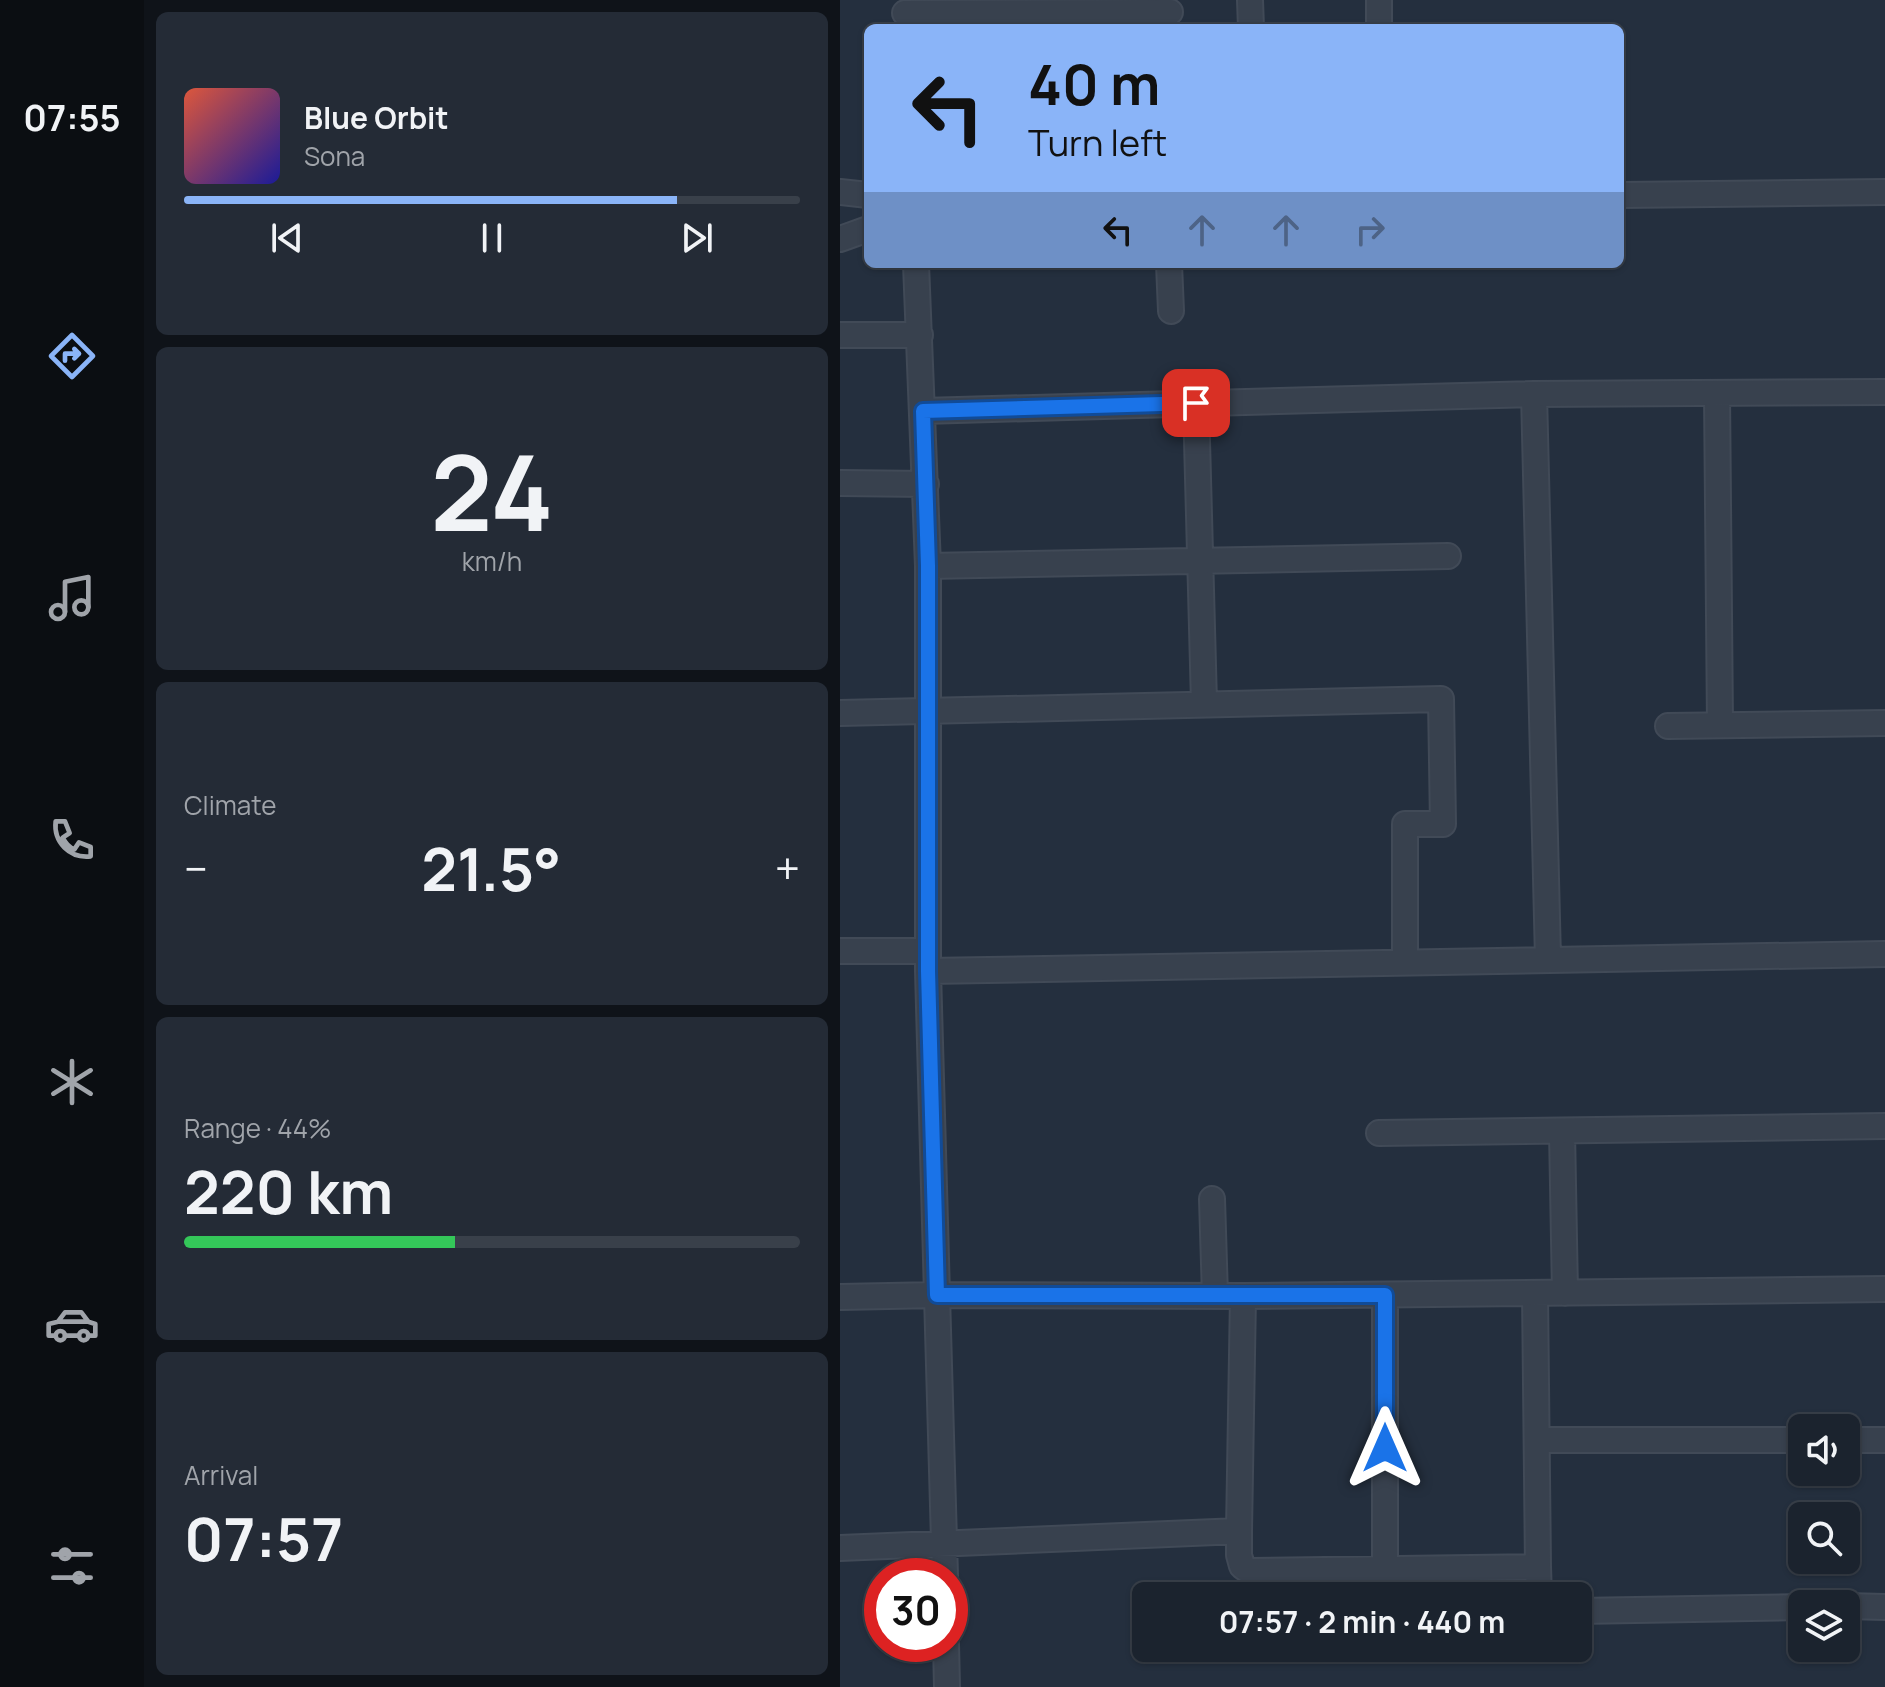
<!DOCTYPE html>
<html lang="en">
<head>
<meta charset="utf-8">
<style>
	body { margin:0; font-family:Manrope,sans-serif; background:#242b36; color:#f1f3f6; height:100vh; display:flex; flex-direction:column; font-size:30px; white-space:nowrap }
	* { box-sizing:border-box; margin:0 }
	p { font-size:26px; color:#a0a4aa }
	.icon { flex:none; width:44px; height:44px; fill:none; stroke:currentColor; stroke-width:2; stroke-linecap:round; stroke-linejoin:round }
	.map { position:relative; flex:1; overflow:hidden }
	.sheet { display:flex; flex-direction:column; gap:12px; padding:12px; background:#0f1319; width:696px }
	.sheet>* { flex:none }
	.hud { position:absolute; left:24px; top:24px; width:760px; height:244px; border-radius:12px; box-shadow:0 2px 6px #0004,0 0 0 2px #39404a; background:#8ab4f8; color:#111; overflow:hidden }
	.controls { position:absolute; left:948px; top:1414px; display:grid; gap:16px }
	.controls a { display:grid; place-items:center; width:72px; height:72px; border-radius:12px; background:#1b232e; box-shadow:0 2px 6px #0004,0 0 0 2px #39404a; font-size:40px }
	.speed { position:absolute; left:24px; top:1558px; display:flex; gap:16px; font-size:40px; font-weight:700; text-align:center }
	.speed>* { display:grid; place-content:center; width:104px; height:104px; border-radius:50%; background:#1b232e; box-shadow:0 2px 6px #0004,0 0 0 2px #39404a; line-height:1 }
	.speed .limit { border:12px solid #d22; background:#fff; color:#111 }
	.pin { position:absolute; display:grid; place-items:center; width:68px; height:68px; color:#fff; margin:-34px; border-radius:16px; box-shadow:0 4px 12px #0006 }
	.me { position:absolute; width:88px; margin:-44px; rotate:0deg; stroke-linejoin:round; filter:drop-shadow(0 0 6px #0008) }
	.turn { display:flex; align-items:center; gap:28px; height:168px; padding:0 32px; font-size:36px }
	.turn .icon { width:104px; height:104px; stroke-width:2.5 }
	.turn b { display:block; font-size:56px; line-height:68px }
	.lanes { display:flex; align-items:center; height:76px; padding:0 32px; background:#0003; justify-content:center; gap:40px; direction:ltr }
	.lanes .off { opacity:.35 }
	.big { font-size:60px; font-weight:700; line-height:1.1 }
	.sheet .widget { flex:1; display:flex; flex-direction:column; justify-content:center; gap:12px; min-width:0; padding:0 28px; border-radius:12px; background:#242b36 }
	.sheet .dial { align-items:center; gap:0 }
	.dial b { font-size:104px; line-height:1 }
	.song { display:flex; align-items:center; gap:24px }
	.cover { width:96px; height:96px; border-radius:12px; background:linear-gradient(135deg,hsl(10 70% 55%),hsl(240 70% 35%)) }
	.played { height:8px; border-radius:4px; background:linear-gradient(90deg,#8ab4f8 80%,#39404a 80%) }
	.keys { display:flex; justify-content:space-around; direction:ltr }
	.heat { display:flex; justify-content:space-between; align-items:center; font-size:44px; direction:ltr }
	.charge { height:12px; border-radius:6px; background:linear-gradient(90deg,#34c759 44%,#39404a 0) }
	.trip { position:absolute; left:292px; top:1582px; width:460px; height:80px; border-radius:12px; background:#1b232e; box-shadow:0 2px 6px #0004,0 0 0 2px #39404a; font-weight:700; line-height:80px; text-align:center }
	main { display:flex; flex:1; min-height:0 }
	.tabs { display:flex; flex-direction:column; width:144px; justify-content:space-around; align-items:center; background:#0b0e12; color:#a0a4aa }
	.tabs .icon { width:56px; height:56px }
	.tabs .current { color:#8ab4f8 }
	.tabs b { font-size:36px; color:#f1f3f6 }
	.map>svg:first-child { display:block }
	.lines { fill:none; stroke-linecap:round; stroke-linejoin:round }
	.minor-casing { stroke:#414a57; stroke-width:28 }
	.minor { stroke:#38414e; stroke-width:24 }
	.route-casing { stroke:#114b97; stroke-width:20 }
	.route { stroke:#1a73e8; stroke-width:14 }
</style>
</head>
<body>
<main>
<nav class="tabs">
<b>07:55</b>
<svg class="icon current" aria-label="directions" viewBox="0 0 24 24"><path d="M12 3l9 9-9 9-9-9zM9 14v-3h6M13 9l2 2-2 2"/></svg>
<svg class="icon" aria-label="music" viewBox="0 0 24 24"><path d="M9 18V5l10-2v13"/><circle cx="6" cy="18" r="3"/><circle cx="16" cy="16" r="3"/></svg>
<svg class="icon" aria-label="phone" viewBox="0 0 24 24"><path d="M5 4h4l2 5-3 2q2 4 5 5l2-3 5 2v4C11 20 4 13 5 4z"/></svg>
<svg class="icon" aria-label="climate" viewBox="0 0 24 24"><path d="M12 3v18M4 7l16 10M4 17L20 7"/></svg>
<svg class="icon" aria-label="car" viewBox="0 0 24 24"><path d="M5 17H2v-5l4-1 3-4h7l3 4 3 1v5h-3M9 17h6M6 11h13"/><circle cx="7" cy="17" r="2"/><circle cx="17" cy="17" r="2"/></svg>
<svg class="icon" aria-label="filters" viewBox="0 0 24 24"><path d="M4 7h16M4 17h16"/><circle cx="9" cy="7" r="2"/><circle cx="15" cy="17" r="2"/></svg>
</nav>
<section class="sheet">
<div class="widget">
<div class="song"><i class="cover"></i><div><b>Blue Orbit</b><p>Sona</p></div></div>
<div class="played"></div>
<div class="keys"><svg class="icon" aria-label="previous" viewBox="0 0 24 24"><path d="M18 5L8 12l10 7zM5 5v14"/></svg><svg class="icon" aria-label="pause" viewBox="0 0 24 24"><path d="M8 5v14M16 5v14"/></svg><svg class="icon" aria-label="next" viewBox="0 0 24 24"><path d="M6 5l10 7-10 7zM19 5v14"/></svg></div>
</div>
<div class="widget dial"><b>24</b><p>km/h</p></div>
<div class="widget"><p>Climate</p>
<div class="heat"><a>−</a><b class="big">21.5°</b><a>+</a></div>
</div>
<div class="widget"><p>Range · 44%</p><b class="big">220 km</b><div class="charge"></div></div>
<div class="widget"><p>Arrival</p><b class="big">07:57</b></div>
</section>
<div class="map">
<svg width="1045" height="1687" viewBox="0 0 1045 1687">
	<rect width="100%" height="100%" fill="#242f3e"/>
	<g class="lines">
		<defs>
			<path id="minor" d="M410,0L411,28
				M539,0V28
				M65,13L330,12
				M0,192L28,195
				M780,195L1045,192
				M0,239L28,229
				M76,264L88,566V971L97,1295L403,1296L1045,1289
				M329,264L331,311
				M0,335H80
				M877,393L880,725
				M694,394L708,959
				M356,403L364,703
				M83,411L694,394L1045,392
				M0,483L86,484
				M88,566L608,556
				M0,713L601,699L603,824H565V961
				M828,726L1045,723
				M0,951H88
				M88,971L1045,954
				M722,1131L725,1293
				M539,1133L1045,1126
				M372,1199L375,1296
				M695,1293L698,1567
				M545,1295V1570
				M0,1297L97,1295L105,1576
				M697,1440H962
				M1006,1440H1045
				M399,1531L403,1296
				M0,1548L399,1531V1555L402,1566L409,1571L698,1567L699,1596
				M1006,1606L1045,1607
				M738,1611L962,1607
				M106,1644L107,1687"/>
		</defs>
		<use href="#minor" class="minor-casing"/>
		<use href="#minor" class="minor"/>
	</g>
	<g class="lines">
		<defs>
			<path id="route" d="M356,403L83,411L88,566V971L97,1295H545V1448"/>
		</defs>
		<use href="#route" class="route-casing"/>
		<use href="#route" class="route"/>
	</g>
</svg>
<div class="controls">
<a><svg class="icon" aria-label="sound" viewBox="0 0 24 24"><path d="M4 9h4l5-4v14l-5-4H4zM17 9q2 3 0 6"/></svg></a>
<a><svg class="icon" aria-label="search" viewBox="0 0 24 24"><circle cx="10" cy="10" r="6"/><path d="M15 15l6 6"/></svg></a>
<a><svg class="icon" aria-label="layers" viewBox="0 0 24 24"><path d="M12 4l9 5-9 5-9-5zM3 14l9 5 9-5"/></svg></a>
</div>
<div class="speed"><div class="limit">30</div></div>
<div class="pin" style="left:356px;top:403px;background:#d93025"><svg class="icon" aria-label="arrive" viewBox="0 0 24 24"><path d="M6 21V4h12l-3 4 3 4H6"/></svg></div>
<svg class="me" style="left:545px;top:1448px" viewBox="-20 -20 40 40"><path d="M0-17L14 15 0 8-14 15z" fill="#1a73e8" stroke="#fff" stroke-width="4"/></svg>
<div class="trip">07:57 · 2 min · 440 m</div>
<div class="hud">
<div class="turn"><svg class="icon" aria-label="left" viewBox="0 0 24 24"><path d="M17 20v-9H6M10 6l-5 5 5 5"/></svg><div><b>40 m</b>Turn left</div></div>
<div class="lanes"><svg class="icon" aria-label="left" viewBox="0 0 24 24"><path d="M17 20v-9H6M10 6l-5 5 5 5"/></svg><svg class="icon off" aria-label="ahead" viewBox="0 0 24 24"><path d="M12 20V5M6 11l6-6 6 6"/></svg><svg class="icon off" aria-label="ahead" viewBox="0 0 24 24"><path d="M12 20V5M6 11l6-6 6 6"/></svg><svg class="icon off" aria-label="right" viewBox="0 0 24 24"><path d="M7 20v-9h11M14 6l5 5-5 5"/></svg></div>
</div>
</div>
</main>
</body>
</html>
